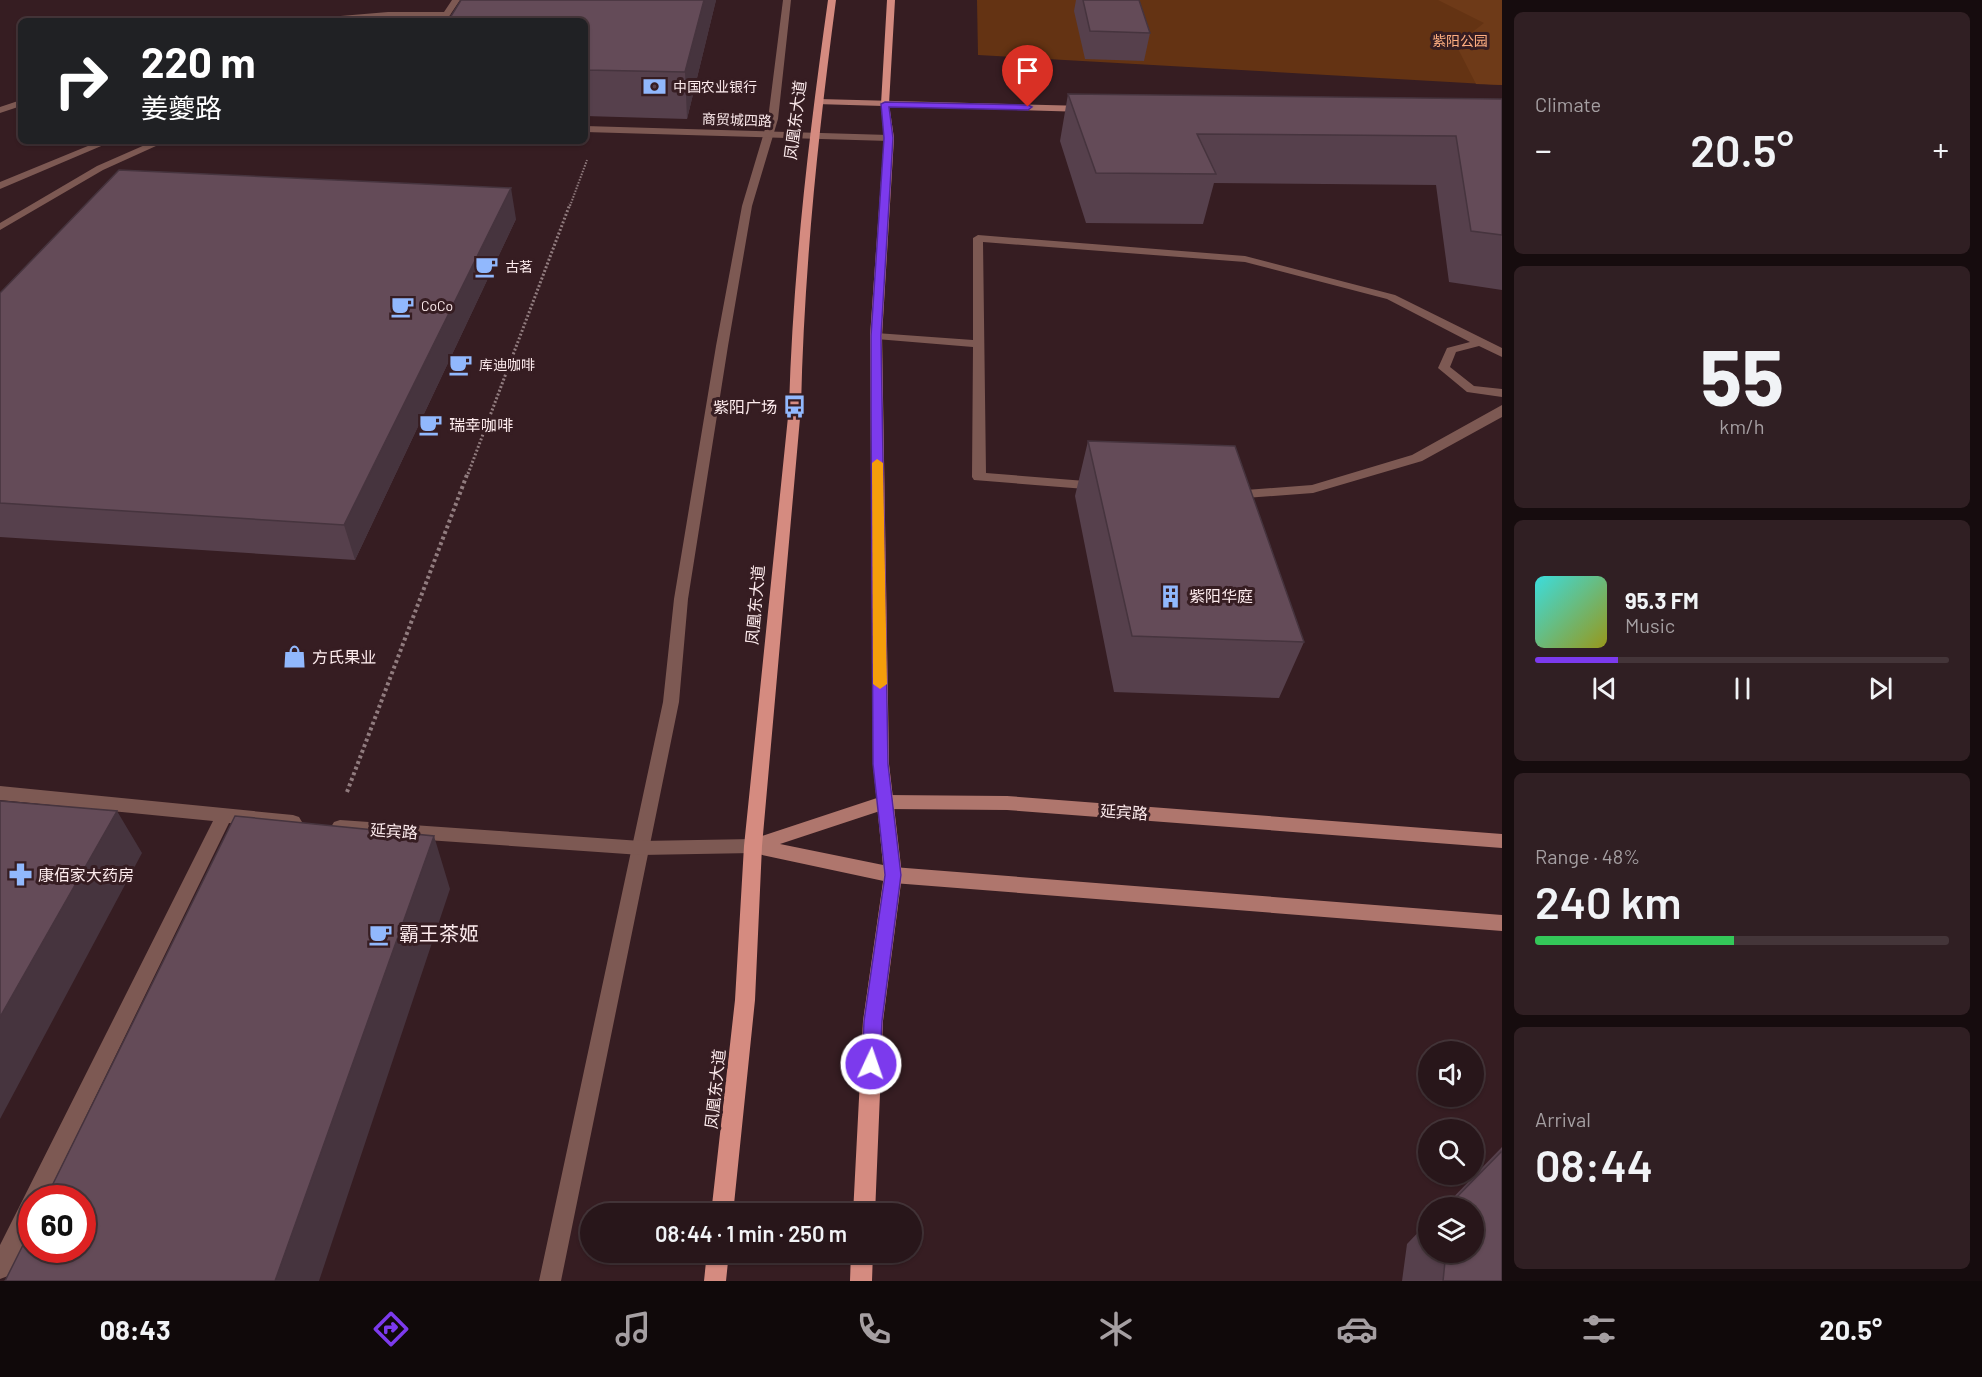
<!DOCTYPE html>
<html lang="en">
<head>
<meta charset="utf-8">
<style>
	body { margin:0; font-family:Barlow,"Noto Sans SC",sans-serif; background:#301f23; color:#f1f3f6; height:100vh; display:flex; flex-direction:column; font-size:22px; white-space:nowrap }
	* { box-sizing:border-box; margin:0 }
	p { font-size:20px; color:#a59fa2 }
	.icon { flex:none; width:33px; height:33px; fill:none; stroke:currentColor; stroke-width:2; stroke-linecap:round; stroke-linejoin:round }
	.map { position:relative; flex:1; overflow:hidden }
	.side { display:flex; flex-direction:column; gap:12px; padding:12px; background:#160c0e; width:480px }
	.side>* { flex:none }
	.banner { position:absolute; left:18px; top:18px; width:570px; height:126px; border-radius:9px; box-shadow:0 2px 4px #0004,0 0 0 2px #443539; background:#202124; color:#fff; overflow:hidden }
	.tools { position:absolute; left:1418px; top:1041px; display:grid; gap:12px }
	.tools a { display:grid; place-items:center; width:66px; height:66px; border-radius:50%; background:#28161a; box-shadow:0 2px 4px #0004,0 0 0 2px #443539; font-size:30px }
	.speed { position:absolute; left:18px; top:1185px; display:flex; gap:12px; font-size:30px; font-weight:700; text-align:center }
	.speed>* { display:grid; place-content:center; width:78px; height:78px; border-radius:50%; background:#28161a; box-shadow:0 2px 4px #0004,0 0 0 2px #443539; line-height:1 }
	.speed .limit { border:9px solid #d22; background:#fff; color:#111 }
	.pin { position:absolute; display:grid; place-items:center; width:51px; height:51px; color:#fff; margin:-62px -26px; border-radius:50% 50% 50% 0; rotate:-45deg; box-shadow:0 0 6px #0007 }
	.pin .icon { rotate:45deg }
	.me { position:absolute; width:66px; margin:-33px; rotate:3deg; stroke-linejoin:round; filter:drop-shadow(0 0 4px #0008) }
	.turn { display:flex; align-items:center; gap:21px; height:126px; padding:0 24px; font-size:27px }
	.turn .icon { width:78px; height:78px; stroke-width:2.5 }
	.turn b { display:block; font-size:42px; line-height:51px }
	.big { font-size:45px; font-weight:600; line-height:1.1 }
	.side .widget { flex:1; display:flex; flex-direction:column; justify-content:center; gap:9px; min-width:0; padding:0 21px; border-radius:9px; background:#301f23 }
	.side .dial { align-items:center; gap:0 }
	.dial b { font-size:78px; line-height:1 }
	.song { display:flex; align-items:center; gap:18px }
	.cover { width:72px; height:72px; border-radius:9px; background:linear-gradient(135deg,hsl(180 70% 55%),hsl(60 70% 35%)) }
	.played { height:6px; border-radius:3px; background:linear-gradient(90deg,#7c3aed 20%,#443539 20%) }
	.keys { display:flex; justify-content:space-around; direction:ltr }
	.heat { display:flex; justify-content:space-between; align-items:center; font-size:33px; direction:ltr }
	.charge { height:9px; border-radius:4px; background:linear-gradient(90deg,#34c759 48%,#443539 0) }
	.trip { position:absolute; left:580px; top:1203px; width:342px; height:60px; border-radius:30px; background:#28161a; box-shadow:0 2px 4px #0004,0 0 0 2px #443539; font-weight:600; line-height:60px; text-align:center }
	.menu { display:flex; height:96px; justify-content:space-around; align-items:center; background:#10090a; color:#a59fa2 }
	.menu .icon { width:42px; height:42px }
	.menu .selected { color:#7c3aed }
	.menu b { font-size:27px; color:#f1f3f6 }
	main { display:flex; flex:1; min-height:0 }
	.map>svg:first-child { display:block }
	.green { fill:#643313 }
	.forest { fill:#6e3a18 }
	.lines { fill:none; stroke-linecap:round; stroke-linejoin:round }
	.path-far2 { stroke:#917c7f; stroke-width:2; stroke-dasharray:1.5 1.5; stroke-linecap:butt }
	.path-far1 { stroke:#917c7f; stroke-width:3; stroke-dasharray:2 2; stroke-linecap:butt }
	.path { stroke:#917c7f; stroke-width:4; stroke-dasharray:3 3; stroke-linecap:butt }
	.lane { fill:#7d5953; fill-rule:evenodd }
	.street { fill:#7d5953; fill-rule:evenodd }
	.secondary { fill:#af766d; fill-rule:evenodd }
	.primary { fill:#d58b80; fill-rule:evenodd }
	.wall { fill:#56404c }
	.shaded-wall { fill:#46343e }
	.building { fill:#644b58; stroke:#46343e; stroke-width:1.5 }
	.route { fill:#7c3aed; stroke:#51269a; stroke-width:1.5 }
	.slow { fill:#f59e0b }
	.labels { text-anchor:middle; stroke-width:6; stroke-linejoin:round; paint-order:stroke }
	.far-park-label { font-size:14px; fill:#fdad80; stroke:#361d22 }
	.far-poi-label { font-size:14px; fill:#fceaec; stroke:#361d22; text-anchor:start }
	.far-street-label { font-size:14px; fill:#fceaec; stroke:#361d22 }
	.street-label { font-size:16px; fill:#fceaec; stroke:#361d22 }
	.poi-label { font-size:16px; fill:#fceaec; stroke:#361d22; text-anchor:start }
	.near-poi-label { font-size:20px; fill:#fceaec; stroke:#361d22; text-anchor:start }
</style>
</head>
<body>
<main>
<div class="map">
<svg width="1502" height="1281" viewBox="0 0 1502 1281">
	<rect width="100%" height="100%" fill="#361d22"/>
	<path class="green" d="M977,0H1502V85L978,55Z"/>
	<path class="forest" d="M1438,0H1502V85L1476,84L1456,45L1484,23Z"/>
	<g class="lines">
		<path class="path-far2" d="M570,206L587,160"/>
		<path class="path-far1" d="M468,474L570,204"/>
		<path class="path" d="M347,792L468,472"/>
		<path class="lane" d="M783,0H791L778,119L752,206L728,346L688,599L679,702L561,1281H539L663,702L674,599L716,346L742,206L768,119Z
			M388,12H447L451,14L447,16H388L301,21L305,19Z
			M21,100V106L0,113V107Z
			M154,141H167L103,170L0,230V223L97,166Z
			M978,235L1245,256L1395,295L1502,348V357L1479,346L1456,352L1450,367L1474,386L1502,389V397L1467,392L1438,368L1447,348L1470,342L1387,299L1245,262L983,242L986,473L1098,482L1105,486L1098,490L974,480L972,477L973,347L876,339L870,336L876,333L973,340V238Z
			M1502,405V417L1422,461L1313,493L1232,499L1225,495L1232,491L1312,485L1412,455Z"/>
		<path class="street" d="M452,0H460L446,21H438Z
			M585,126L889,135L894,138L889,141L585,132Z
			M100,141H113L0,189V182Z
			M0,786L293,815L299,817L302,822L299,827L293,829L229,823L46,1198H32V1229L8,1276L0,1279V1245L213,821L0,800Z
			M340,820L641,841L753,839L759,841L762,846L759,851L753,853L641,855L340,834L334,832L331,827L334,822Z"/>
		<path class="secondary" d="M819,99L1086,106L1090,109L1086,112L816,104V100Z
			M886,795L1007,796L1502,834V848L1007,810L886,809L780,844L893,867L1502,915V931L893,883L753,853L747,851L744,846L747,841Z"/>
		<path class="primary" d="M828,0H836C818,135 804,270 801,407L762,846L755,1000L733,1214H711L735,1000L744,846L789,407C793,270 809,135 828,0Z
			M887,0H895L889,104L894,138L882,336L889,764L902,875L883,1021L875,1214H853L863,1021L884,875L873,764L870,336L884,138L881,104Z
			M707,1252H729L726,1281H704Z
			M851,1252H873L872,1281H850Z"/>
	</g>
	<path class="wall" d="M716,0L687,119L585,116V21Z
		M1076,0H1139L1150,33L1144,61L1085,59L1074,11Z
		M1068,94L1502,99V290L1449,282L1436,185L1214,183L1203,224L1086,223L1060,141Z
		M516,219L355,560L0,537V293Z
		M1088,441L1304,642L1279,698L1114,692L1075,496Z
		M1502,1147V1281H1402L1407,1244L1428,1222V1252H1473V1208H1443Z"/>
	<path class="shaded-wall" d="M704,0H716L687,119L685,72Z
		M511,188L516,219L355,560L344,525Z
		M117,811L142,853L0,1119V1017Z
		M434,836L450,889L319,1281H275Z"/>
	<path class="building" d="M461,0H704L685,72L585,70V21H448Z
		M1083,0H1139L1150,33L1090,31Z
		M1068,94L1502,99V235L1471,231L1456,136L1197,134L1216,174L1096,173Z
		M119,170L511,188L344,525L0,503V293Z
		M1088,441L1235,446L1304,642L1132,636Z
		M0,801L117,811L0,1017Z
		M235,816L434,836L275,1281H5L32,1227V1250H82V1198H46Z
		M1502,1151V1281H1443L1446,1252H1473V1208H1451L1452,1202Z"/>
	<path class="route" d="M885,102L1028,105L1032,107L1028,110L889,107L893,138L881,336L888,764L901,875L882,1021L880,1064L877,1070L871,1072L864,1070L862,1064L864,1021L885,875L873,764L871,408V336L884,138L881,104Z"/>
	<path class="slow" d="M877,459L883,463L887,684L880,689L873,684L872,463Z"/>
	<defs>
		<symbol id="bank-bare" viewBox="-9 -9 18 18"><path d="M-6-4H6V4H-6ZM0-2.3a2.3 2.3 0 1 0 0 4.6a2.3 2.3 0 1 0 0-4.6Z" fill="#91b8fd" stroke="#361d22" stroke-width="2.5" paint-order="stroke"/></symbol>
		<symbol id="cafe-bare" viewBox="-9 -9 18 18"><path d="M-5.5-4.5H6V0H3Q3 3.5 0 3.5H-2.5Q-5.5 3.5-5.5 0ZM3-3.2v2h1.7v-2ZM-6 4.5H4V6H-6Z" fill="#91b8fd" stroke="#361d22" stroke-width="2.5" paint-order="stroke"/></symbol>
		<symbol id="bus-bare" viewBox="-9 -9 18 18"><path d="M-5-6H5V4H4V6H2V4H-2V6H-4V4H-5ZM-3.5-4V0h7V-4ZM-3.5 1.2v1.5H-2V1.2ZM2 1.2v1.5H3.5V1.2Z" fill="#91b8fd" stroke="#361d22" stroke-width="2.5" paint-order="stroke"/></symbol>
		<symbol id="building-bare" viewBox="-9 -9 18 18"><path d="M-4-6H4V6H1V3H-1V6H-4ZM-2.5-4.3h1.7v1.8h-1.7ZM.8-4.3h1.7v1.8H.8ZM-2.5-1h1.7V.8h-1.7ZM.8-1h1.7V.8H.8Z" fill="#91b8fd" stroke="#361d22" stroke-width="2.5" paint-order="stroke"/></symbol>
		<symbol id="shop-bare" viewBox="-9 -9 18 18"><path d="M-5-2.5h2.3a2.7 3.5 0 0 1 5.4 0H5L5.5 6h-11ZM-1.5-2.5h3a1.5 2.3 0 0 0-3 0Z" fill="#91b8fd" stroke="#361d22" stroke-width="2.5" paint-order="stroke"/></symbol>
		<symbol id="pharmacy-bare" viewBox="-9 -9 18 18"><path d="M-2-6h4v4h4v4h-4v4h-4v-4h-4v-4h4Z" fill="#91b8fd" stroke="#361d22" stroke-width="2.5" paint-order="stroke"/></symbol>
	</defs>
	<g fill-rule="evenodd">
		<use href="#bank-bare" x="638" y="70" width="33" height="33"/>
		<use href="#cafe-bare" x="470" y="250" width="33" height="33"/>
		<use href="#cafe-bare" x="386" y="290" width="33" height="33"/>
		<use href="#cafe-bare" x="444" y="348" width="33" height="33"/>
		<use href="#bus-bare" x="778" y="390" width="33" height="33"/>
		<use href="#cafe-bare" x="414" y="408" width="33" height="33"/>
		<use href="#building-bare" x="1154" y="580" width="33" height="33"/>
		<use href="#shop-bare" x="278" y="640" width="33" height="33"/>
		<use href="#pharmacy-bare" x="4" y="858" width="33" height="33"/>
		<use href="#cafe-bare" x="364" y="918" width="33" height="33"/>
	</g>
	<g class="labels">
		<g class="far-park-label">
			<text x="1460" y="46">紫阳公园</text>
		</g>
		<g class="far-poi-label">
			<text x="673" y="92">中国农业银行</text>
			<text x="505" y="272">古茗</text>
			<text x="421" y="311">CoCo</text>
			<text x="479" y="370">库迪咖啡</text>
		</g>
		<g class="far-street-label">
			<text transform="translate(737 120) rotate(2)" y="5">商贸城四路</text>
		</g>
		<g class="street-label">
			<text transform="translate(795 120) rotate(-83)" y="6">凤凰东大道</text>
			<text transform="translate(755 605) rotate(-85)" y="6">凤凰东大道</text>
			<text transform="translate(1124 812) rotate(4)" y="6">延宾路</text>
			<text transform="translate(394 831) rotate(4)" y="6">延宾路</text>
			<text transform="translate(715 1089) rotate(-84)" y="6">凤凰东大道</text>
		</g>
		<g class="poi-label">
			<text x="777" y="413" text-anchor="end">紫阳广场</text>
			<text x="449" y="431">瑞幸咖啡</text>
			<text x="1189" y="602">紫阳华庭</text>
			<text x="312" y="663">方氏果业</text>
			<text x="38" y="881">康佰家大药房</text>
		</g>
		<g class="near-poi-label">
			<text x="399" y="941">霸王茶姬</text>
		</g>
	</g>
</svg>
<div class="tools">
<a><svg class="icon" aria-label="sound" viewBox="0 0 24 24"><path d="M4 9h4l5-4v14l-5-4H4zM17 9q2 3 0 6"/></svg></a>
<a><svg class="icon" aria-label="search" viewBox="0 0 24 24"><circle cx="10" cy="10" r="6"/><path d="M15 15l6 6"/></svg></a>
<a><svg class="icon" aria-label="layers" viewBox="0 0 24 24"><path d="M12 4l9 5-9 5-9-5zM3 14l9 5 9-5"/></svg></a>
</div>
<div class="speed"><div class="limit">60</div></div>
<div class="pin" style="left:1028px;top:107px;background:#d93025"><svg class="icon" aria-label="arrive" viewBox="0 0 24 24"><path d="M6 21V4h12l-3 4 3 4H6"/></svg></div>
<svg class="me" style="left:871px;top:1064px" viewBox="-20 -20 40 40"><circle r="17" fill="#7c3aed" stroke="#fff" stroke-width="3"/><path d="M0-11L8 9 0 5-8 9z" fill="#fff"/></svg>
<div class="trip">08:44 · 1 min · 250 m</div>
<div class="banner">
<div class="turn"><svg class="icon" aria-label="right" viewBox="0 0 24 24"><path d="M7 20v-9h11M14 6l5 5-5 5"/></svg><div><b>220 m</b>姜夔路</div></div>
</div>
</div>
<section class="side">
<div class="widget"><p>Climate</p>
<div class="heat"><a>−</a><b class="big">20.5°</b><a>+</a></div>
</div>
<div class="widget dial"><b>55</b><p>km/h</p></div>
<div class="widget">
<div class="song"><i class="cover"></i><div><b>95.3 FM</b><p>Music</p></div></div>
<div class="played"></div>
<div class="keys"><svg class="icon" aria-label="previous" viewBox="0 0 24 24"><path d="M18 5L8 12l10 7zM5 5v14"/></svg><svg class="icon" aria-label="pause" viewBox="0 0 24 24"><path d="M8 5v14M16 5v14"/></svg><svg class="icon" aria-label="next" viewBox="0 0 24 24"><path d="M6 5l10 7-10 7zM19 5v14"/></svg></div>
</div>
<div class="widget"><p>Range · 48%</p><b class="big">240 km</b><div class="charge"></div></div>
<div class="widget"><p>Arrival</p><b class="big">08:44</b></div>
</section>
</main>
<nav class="menu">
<b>08:43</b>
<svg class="icon selected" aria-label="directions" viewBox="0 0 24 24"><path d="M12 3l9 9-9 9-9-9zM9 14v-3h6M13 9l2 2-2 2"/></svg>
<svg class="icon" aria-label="music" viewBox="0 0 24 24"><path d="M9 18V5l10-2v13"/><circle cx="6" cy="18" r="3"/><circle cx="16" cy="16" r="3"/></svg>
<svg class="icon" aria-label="phone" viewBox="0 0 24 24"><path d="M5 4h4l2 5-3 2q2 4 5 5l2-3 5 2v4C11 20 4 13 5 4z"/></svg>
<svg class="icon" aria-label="climate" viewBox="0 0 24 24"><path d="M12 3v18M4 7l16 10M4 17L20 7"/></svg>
<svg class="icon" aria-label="car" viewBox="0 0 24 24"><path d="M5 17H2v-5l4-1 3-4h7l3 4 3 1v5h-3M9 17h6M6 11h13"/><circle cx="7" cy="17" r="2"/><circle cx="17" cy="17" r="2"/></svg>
<svg class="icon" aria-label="filters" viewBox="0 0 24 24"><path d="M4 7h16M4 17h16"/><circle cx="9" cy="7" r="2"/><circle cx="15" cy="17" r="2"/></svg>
<b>20.5°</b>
</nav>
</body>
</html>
